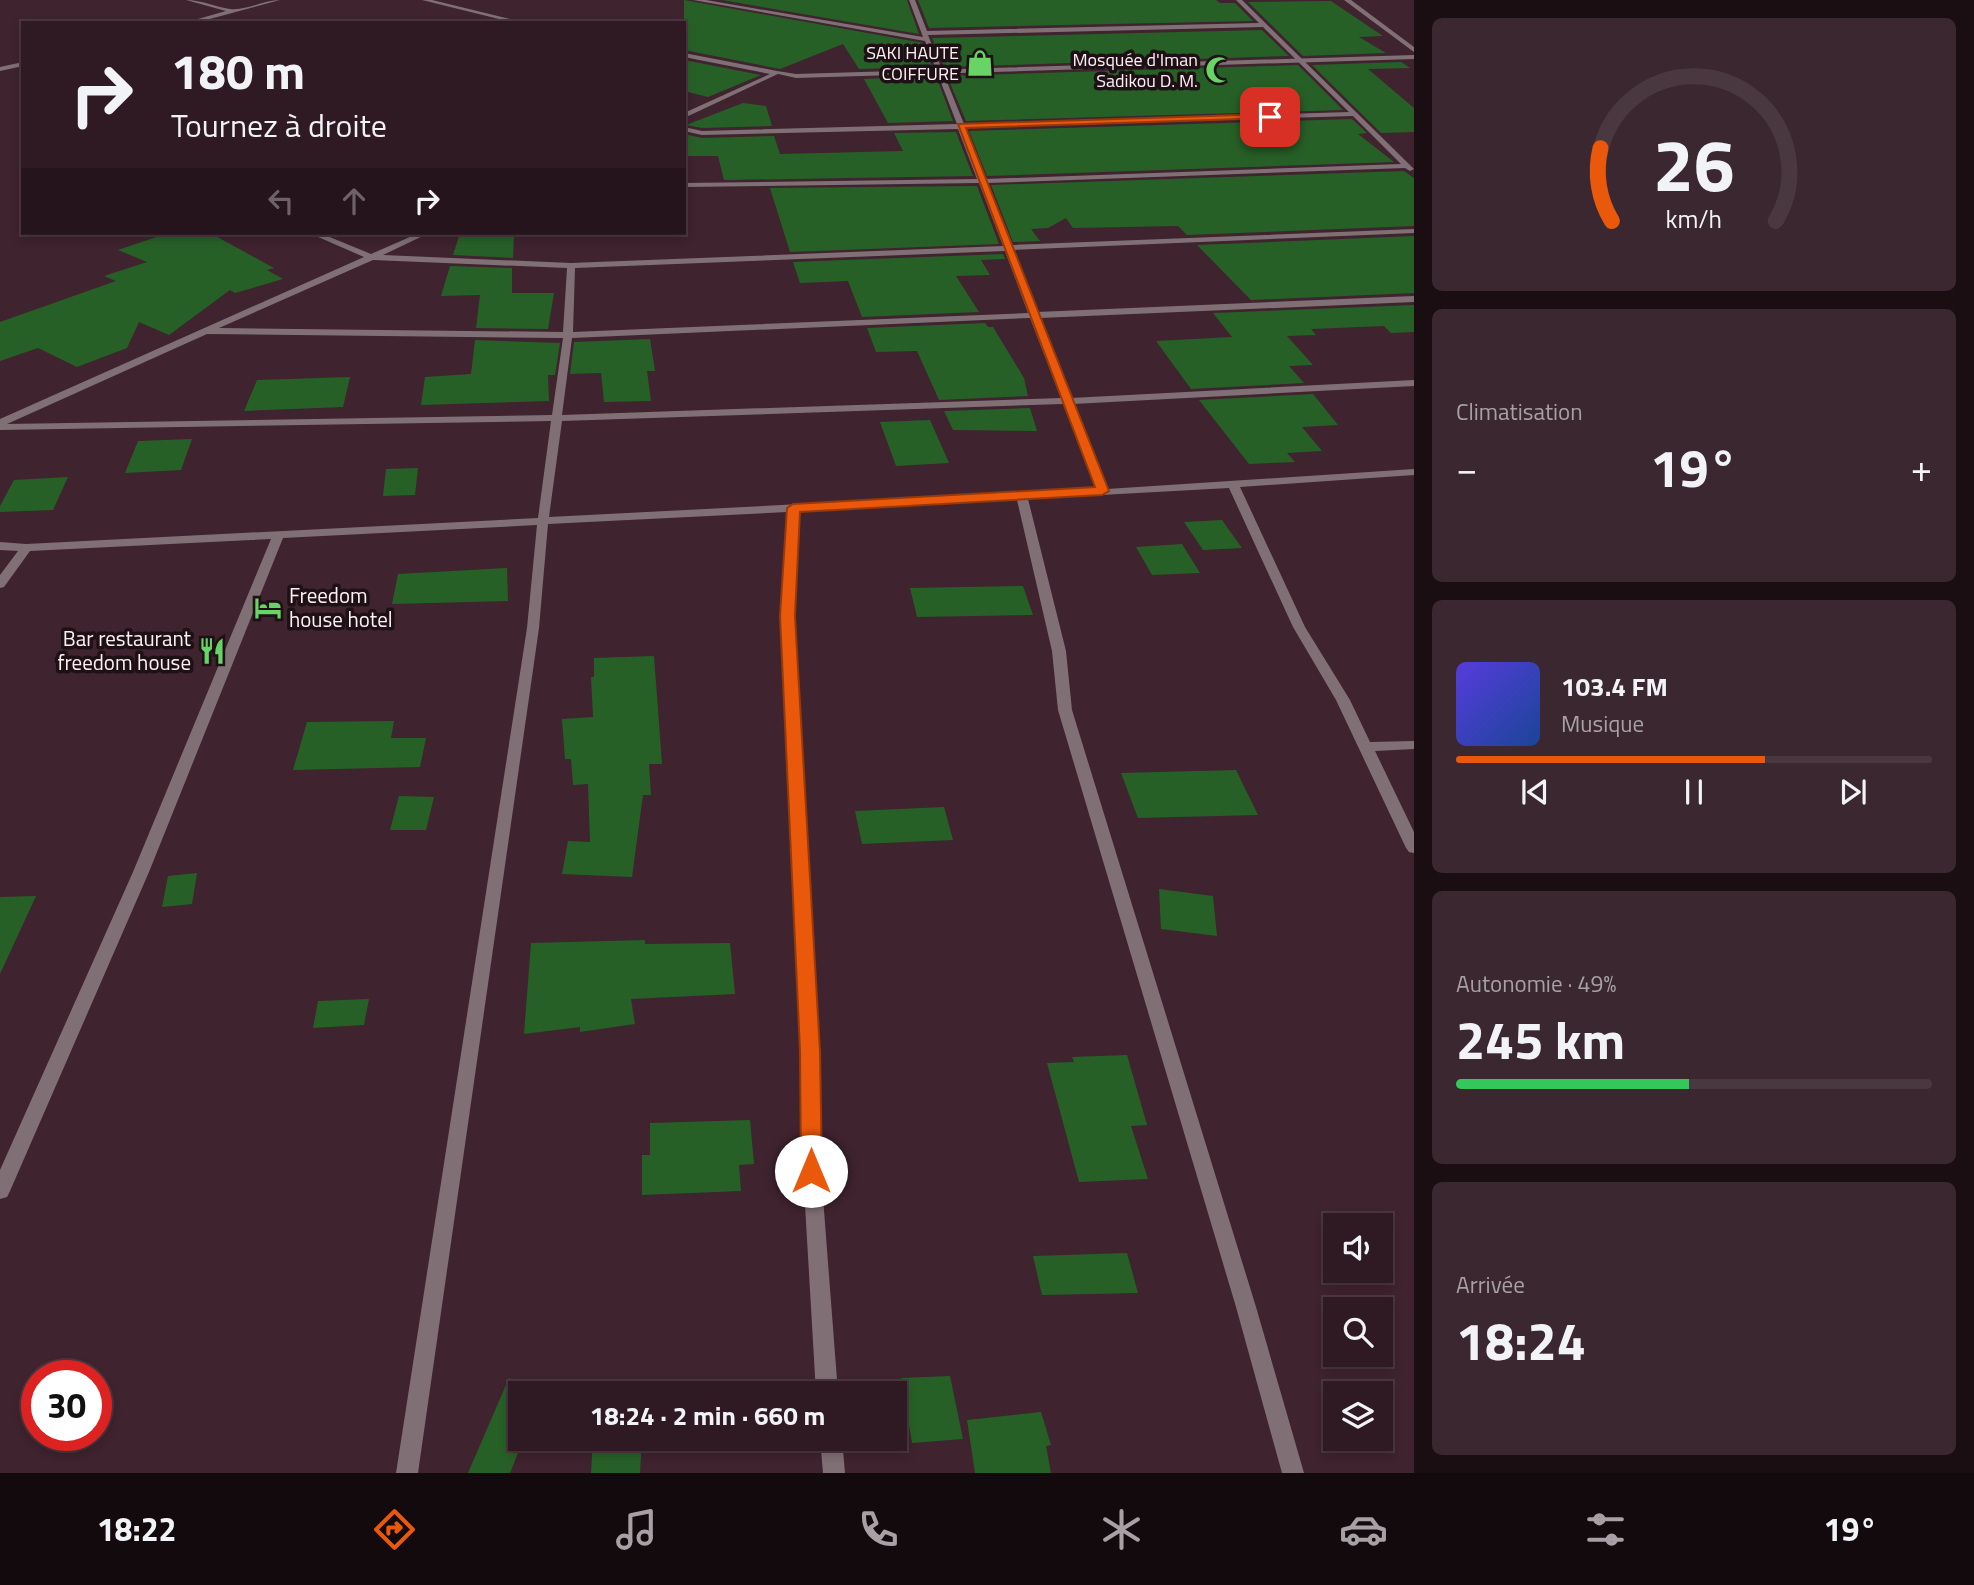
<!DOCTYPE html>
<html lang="fr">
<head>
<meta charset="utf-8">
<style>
	body { margin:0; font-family:"Titillium Web",sans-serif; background:#3b2730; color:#f1f3f6; height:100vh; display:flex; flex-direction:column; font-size:26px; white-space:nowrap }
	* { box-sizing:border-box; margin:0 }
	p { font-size:23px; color:#a7a1a6 }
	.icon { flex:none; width:38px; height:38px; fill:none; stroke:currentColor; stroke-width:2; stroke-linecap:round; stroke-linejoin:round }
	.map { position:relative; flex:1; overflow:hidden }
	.drawer { display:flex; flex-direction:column; gap:18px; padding:18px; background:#1a0e13; width:560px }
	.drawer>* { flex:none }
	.banner { position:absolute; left:21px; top:21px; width:665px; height:214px; border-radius:0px; box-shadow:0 4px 10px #0003,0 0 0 2px #4a3841; background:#2f1a23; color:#f1f3f6; overflow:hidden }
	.fabs { position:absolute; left:1323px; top:1213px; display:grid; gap:14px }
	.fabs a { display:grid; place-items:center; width:70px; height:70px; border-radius:0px; background:#2f1a23; box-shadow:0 4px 10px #0003,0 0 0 2px #4a3841; font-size:35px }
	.speed { position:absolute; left:21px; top:1360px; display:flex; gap:14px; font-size:35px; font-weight:700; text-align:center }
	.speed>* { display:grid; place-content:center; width:91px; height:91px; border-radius:50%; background:#2f1a23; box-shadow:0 4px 10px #0003,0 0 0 2px #4a3841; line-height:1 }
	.speed .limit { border:10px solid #d22; background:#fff; color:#111 }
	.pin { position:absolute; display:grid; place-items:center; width:60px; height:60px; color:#fff; margin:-30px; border-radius:14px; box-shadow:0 4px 10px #0006 }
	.me { position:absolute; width:77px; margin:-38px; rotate:0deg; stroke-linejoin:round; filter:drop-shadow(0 0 5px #0008) }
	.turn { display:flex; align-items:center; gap:24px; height:147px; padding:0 35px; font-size:32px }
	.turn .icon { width:91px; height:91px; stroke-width:2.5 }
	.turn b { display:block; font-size:49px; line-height:60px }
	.lanes { display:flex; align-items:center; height:66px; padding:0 35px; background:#0003; justify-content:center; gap:35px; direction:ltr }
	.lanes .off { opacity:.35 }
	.big { font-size:52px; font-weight:700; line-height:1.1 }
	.drawer .widget { flex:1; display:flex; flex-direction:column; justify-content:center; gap:10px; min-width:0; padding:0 24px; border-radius:10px; background:#3b2730 }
	.drawer .dial { align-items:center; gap:0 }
	.dial svg { height:182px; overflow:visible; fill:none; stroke:#4a3841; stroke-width:7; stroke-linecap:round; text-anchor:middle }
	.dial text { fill:#f1f3f6; stroke:none }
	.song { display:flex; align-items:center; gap:21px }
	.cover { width:84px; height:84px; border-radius:10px; background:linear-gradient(135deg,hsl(250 70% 55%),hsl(220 70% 35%)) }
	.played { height:7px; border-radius:4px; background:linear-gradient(90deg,#ea580c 65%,#4a3841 65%) }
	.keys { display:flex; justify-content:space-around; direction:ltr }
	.heat { display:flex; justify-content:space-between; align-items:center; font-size:38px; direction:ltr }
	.charge { height:10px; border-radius:5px; background:linear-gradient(90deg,#34c759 49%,#4a3841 0) }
	.trip { position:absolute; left:508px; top:1381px; width:399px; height:70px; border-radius:0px; background:#2f1a23; box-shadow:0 4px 10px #0003,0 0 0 2px #4a3841; font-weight:700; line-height:70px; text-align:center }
	.dock { display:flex; height:112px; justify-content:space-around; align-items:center; background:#130a0e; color:#a7a1a6 }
	.dock .icon { width:49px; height:49px }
	.dock .on { color:#ea580c }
	.dock b { font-size:32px; color:#f1f3f6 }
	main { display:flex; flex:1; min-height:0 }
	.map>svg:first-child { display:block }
	.building { fill:#276027 }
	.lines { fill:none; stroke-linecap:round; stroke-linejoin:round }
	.minor { fill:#807076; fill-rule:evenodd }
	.tertiary { fill:#807076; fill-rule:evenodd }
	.route { fill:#ea580c; stroke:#983908; stroke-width:2 }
	.labels { text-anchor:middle; stroke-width:7; stroke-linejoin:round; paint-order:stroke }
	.far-poi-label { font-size:18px; fill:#ffeff5; stroke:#1e1116; text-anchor:end }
	.poi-label { font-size:21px; fill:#ffeff5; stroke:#1e1116; text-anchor:start }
</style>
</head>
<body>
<main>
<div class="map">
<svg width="1414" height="1473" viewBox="0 0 1414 1473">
	<rect width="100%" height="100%" fill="#3f232f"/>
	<path class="building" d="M684,0L923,43L932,67L859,69L843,44L780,69L684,50Z
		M722,0H907L919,34Z
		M918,0H1216L1220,3H1235L1253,21L929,28Z
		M1331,1L1383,36L1359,37L1386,53L1303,56L1248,2Z
		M1262,30L1289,56L944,67L932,38Z
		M684,60L761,75L708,97L684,91Z
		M1401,62L1410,68L1368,69L1414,108V132L1381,133L1312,65Z
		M1298,65L1343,110L966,121L947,76Z
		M936,76L953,121L888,123L864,79Z
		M743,103L766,106L772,126L702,128L686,125Z
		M1352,119L1367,133L1358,134L1394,162L987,176L969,131Z
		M956,132L973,176L724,180L718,156H684V134L702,138L774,136L780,154L903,151L894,133Z
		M1404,171L1414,178V226L1187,235L1178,226L1073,228L1066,218L1048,228L1031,229L1040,241L1013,242L991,185Z
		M977,186L999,244L790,252L770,188Z
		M168,233H210L274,268L267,270L283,279L235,293L230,290L169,335L139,322L127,348L77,367L38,348L0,361V322L116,281L104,276L147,262L118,250Z
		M460,233H514L513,258L453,255Z
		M1414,236V293L1251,300L1197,245Z
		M1003,254L1005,259L981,260L990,275L956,276L979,312L862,317L848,281L800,283L793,262Z
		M450,266L512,268V293H554L548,329L476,328L480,295L441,296Z
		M1414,305V332L1391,333L1384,326L1311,329L1316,335L1287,336L1313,365L1289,366L1304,383L1191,389L1156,341L1232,337L1213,313Z
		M985,323L988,327H993L1024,378L1028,396L939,400L917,351L876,352L867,328Z
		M650,339L655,371H647L651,401L604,402L601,373L570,374L574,342Z
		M475,340L560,343L555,375H548L549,401L421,405L425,377L471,374Z
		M350,377L343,407L244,411L257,380Z
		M1313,394L1338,425L1302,427L1322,451L1287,453L1295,462L1249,464L1199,400Z
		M1030,408L1037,431L953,430L944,411Z
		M930,420L949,463L896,466L880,422Z
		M192,439L181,470L125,473L138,441Z
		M418,468L415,495L383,496L386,469Z
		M68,477L53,510L0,512V506L14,480Z
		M1222,520L1242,548L1203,550L1184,522Z
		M1182,544L1200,573L1152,575L1136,547Z
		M507,568L508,601L392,604L398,574Z
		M1023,586L1033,615L917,617L910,588Z
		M654,656L662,764H649L651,795H643L632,877L562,874L568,841L590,842L588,784L573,785L571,759H565L562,719L593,717L591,677H594V658Z
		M394,721L391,738H426L420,767L293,770L307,722Z
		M1236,770L1258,815L1138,818L1121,773Z
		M399,796L434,797L426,830H390Z
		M944,807L953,840L862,844L855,811Z
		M197,873L192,904L162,907L168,876Z
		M1159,889L1213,896L1217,936L1161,929Z
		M36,896L0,974V897Z
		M645,940V944L730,943L735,994L631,999L635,1024L580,1032V1027L524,1034L531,943Z
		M369,999L364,1025L313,1028L318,1001Z
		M1127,1055L1147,1125L1131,1126L1148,1179L1079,1182L1047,1063L1074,1062L1072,1057Z
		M750,1120L754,1164L739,1165L741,1191L642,1195V1155H650V1123Z
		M1127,1253L1138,1293L1042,1295L1033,1256Z
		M950,1376L963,1439L912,1443L901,1378Z
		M509,1378L545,1389L543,1393H520V1438H524L510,1473H468Z
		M1041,1412L1051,1445L1046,1446L1051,1473H975L967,1420Z
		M593,1438H642L640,1473H591Z"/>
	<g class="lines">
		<path class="minor" d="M186,0C202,0 215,7 230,9C246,11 263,0 280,0L195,23H184L226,11Z
			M422,0H432L527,23H515Z
			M693,0H706L923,37L909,0H915L927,31L1259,23L1236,0H1242L1414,169L1410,171L1405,168L987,183L1011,245L1414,229V233L1013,250L1037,312L1414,296V302L1040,318L1071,398L1414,380V386L1073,404L1107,489L1414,469V475L1240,487L1305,627L1350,700L1370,742L1414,741V749L1375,751L1414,832V853L1409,852L1406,848L1336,700L1293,627L1229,488L1028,499L1066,651L1072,710L1256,1307L1304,1473H1282L1236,1307L1058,710L1052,651L1017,500L799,511L793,616L819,1051L821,1171L838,1393H816L803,1171L801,1051L781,616L787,512L548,524L539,628L418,1473H396L527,628L537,525L283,538L149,872L10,1191L7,1197L0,1199V1170L133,872L271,539L30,551L4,587L0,588V575L18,551L0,550V542L26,544L538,518L551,421L0,430V419L364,257L309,233H320L371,254L419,233H429L383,255L571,263L1003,246L979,183L684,187V183L977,179L958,129L702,135L684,131V127L702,131L957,124L925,41ZM1263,27L1349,112L964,124L928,35ZM1353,116L1401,164L985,179L965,128ZM1005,251L1028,313L573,332L575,268ZM373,260L567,268L563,332L219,328ZM1030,318L1061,398L562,415L572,338ZM207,334L563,338L552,415L7,424ZM1063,404L1096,489L549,517L562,421Z
			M1344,0H1351L1414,47V52Z
			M684,53L777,71L780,73L684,118V113L770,74L684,57Z
			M23,62V66L0,71V67Z
			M820,1438H842L845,1473H823Z"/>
		<path class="tertiary" d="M1414,55V59L796,78L774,73L777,71L796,74Z"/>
	</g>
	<path class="route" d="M1270,114L1273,118L966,128L1109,491L1102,495L800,512L795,616L820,1051L822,1171L819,1178L811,1180L804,1178L801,1171L800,1051L780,616L787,508L793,504L1095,487L958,124Z"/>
	<defs>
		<symbol id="shop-bare" viewBox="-9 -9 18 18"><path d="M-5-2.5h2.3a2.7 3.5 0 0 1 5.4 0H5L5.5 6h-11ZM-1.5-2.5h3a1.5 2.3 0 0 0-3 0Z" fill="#68d465" stroke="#1e1116" stroke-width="2.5" paint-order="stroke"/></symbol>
		<symbol id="mosque-bare" viewBox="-9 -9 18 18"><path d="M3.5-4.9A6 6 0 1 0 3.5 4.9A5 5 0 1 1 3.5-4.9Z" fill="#68d465" stroke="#1e1116" stroke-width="2.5" paint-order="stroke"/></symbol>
		<symbol id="hotel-bare" viewBox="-9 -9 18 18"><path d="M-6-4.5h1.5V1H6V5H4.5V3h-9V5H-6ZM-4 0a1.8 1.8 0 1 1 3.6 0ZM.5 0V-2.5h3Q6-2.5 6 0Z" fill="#68d465" stroke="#1e1116" stroke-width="2.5" paint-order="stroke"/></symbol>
		<symbol id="restaurant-bare" viewBox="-9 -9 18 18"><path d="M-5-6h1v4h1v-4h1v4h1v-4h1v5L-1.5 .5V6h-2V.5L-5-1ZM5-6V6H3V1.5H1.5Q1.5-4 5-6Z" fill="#68d465" stroke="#1e1116" stroke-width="2.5" paint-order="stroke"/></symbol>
	</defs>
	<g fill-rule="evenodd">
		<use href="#shop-bare" x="961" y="44" width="38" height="38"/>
		<use href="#mosque-bare" x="1200" y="51" width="38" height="38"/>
		<use href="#hotel-bare" x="249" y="589" width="38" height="38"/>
		<use href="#restaurant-bare" x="193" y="632" width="38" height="38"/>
	</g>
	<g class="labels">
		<g class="far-poi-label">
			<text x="959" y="59">SAKI HAUTE<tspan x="959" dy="21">COIFFURE</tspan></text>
			<text x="1198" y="66">Mosquée d'Iman<tspan x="1198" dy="21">Sadikou D. M.</tspan></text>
		</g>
		<g class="poi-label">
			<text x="289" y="603">Freedom<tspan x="289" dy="24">house hotel</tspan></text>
			<text x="191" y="646" text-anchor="end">Bar restaurant<tspan x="191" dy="24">freedom house</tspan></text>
		</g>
	</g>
</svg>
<div class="fabs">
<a><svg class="icon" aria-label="sound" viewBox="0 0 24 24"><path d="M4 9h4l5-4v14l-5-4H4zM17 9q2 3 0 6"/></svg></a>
<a><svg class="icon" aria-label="search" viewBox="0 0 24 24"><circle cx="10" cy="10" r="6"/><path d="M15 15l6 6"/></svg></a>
<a><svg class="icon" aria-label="layers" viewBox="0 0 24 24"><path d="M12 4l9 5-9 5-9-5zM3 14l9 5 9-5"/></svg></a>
</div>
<div class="speed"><div class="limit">30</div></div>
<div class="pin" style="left:1270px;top:117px;background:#d93025"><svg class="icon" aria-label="arrive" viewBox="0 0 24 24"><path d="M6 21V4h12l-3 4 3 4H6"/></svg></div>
<svg class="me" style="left:811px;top:1171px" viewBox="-20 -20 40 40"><circle r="19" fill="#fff"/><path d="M0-13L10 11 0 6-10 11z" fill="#ea580c"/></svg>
<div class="trip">18:24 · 2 min · 660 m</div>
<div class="banner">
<div class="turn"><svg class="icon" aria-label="right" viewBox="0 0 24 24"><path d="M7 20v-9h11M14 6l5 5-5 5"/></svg><div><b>180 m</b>Tournez à droite</div></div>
<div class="lanes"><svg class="icon off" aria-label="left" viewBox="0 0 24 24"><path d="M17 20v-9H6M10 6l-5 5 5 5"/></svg><svg class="icon off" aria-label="ahead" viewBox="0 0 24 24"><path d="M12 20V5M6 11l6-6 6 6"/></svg><svg class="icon" aria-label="right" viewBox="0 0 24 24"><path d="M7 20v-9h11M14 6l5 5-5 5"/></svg></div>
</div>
</div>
<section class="drawer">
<div class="widget dial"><svg viewBox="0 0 100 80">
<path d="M14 69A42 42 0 1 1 86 69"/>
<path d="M14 69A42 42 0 0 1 9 37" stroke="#ea580c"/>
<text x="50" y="56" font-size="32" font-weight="700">26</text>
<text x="50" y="72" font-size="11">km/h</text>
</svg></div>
<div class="widget"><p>Climatisation</p>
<div class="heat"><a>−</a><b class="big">19°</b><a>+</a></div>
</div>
<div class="widget">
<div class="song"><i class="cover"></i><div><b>103.4 FM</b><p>Musique</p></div></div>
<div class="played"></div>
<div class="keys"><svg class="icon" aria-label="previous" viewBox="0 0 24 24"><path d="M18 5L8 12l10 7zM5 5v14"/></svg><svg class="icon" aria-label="pause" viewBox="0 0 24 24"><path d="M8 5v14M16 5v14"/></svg><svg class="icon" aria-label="next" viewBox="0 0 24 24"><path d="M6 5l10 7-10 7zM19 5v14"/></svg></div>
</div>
<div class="widget"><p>Autonomie · 49%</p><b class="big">245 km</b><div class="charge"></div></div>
<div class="widget"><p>Arrivée</p><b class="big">18:24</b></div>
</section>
</main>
<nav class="dock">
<b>18:22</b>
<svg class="icon on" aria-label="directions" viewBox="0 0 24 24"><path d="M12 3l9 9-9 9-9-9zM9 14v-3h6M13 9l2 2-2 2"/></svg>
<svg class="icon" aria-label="music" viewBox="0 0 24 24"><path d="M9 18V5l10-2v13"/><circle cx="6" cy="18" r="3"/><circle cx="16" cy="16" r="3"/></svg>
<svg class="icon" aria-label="phone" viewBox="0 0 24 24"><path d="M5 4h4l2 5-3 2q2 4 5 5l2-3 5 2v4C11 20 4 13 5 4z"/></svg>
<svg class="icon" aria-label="climate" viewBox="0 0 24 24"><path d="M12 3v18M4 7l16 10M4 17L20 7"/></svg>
<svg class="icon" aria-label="car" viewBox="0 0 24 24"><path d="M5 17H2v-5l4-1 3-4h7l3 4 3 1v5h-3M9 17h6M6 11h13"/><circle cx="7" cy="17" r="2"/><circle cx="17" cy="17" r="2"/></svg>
<svg class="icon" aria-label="filters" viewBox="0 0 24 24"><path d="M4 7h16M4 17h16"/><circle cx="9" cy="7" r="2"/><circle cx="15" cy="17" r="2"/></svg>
<b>19°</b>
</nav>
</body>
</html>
